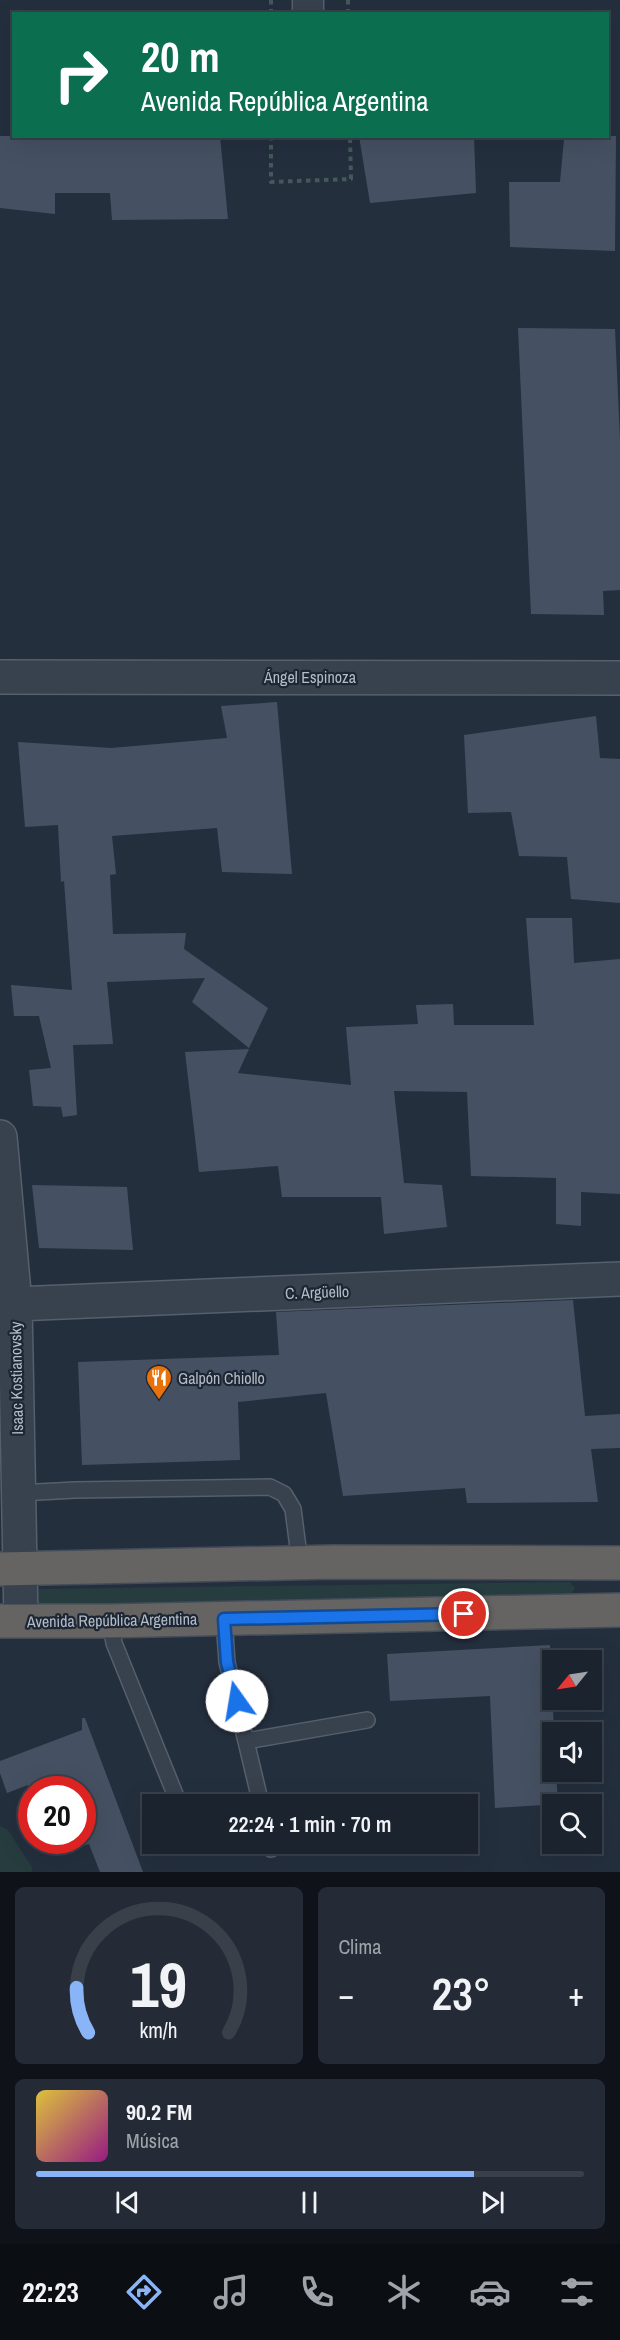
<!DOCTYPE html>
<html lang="es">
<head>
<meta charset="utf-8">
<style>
	body { margin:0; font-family:"Archivo Narrow",sans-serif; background:#242b36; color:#f1f3f6; height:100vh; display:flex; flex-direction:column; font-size:22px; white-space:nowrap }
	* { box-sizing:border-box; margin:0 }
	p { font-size:20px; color:#a0a4aa }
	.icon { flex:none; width:33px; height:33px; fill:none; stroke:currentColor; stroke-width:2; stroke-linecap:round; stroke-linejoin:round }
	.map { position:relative; height:1872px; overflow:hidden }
	.side { display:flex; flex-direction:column; gap:15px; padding:15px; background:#0f1319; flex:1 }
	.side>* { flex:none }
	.hud { position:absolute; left:12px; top:12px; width:597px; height:126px; border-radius:0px; box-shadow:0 6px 24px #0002,0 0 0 2px #39404a; background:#0b6e4f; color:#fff; overflow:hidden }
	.needle { width:39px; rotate:240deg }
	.controls { position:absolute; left:542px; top:1650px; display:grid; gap:12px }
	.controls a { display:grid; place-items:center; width:60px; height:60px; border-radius:0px; background:#1b232e; box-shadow:0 6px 24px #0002,0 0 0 2px #39404a; font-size:30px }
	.speed { position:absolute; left:18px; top:1776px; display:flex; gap:12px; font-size:30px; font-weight:700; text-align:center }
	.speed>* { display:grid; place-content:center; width:78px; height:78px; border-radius:50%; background:#1b232e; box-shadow:0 6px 24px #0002,0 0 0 2px #39404a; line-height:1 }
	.speed .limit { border:9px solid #d22; background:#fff; color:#111 }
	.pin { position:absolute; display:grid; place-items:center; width:51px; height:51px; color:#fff; margin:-26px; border:3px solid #fff; border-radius:50%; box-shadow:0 2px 6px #0007 }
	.me { position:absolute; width:66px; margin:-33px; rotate:347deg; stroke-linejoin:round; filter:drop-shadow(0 0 4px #0008) }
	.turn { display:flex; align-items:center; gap:21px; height:126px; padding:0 30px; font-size:27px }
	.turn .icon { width:78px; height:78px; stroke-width:2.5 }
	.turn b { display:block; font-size:42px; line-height:51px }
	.big { font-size:45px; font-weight:600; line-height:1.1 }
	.side .card { flex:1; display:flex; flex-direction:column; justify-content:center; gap:9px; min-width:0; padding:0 21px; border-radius:9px; background:#242b36 }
	.side .dial { align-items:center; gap:0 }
	.dial svg { height:156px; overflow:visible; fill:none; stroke:#39404a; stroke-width:7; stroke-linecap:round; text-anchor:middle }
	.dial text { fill:#f1f3f6; stroke:none }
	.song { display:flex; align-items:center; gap:18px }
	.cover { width:72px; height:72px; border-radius:9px; background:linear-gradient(135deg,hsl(50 70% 55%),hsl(310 70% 35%)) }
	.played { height:6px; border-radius:3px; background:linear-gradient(90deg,#8ab4f8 80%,#39404a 80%) }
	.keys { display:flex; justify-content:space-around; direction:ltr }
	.heat { display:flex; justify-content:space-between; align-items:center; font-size:33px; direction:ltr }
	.side .tiles { flex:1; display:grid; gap:15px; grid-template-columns:1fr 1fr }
	.card:last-child { grid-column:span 2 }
	.trip { position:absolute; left:142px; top:1794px; width:336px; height:60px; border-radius:0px; background:#1b232e; box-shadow:0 6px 24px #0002,0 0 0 2px #39404a; font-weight:600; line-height:60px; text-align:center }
	.tab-bar { display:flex; height:96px; justify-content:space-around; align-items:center; background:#0b0e12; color:#a0a4aa }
	.tab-bar .icon { width:42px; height:42px }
	.tab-bar .active { color:#8ab4f8 }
	.tab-bar b { font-size:27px; color:#f1f3f6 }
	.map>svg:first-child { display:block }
	.green { fill:#263c3f }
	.building { fill:#455162 }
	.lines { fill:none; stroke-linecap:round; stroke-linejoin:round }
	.service-casing { stroke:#565f6c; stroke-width:18 }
	.minor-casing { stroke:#565f6c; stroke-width:33 }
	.tertiary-casing { stroke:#565f6c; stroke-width:36 }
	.trunk-casing { stroke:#434c59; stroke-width:36 }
	.path { stroke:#44595c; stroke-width:4; stroke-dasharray:4.5 4.5; stroke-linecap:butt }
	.service { stroke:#38414e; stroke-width:15 }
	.minor { stroke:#38414e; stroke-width:30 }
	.tertiary { stroke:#38414e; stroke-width:33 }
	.trunk { stroke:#656462; stroke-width:33 }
	.route-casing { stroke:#114b97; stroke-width:15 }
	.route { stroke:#1a73e8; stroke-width:10 }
	.labels { text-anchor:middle; stroke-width:4.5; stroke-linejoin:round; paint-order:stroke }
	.street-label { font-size:16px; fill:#b4bcc9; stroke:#1d2633 }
	.poi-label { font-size:16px; fill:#b4bcc9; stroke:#1d2633; text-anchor:start }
</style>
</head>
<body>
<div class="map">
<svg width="620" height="1872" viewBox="0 0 620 1872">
	<rect width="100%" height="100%" fill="#242f3e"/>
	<path class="green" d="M570,1582L575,1588L570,1597L35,1605L36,1589Z
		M0,1826L8,1830L32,1867V1872H0Z"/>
	<path class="building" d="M0,136H220L228,219L112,220L110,193H55V214L0,208Z
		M359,136H474L476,193L370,203Z
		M581,136H616L615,251L510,247L509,182H560L564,139Z
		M518,328L615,329L620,439V590L603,591L604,615L531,614Z
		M277,702L292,874L222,872L217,828L112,836L116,874L110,875L113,934L186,933L184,949L268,1008L249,1048L192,1002L205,978L107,982L113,1044L73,1045L77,1115L63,1117L61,1107L33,1106L29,1070L51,1068L39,1016H14L11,985L72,990L64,881L61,882L58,825L25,827L18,742L111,748L227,738L221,706Z
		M596,716L600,758L620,759V903L571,899L567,857L519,856L511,812L468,813L464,735Z
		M526,918H572L574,963L620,959V1194L581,1192V1226L556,1224V1178L471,1176L467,1092L394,1091L404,1183L442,1185L447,1227L384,1234L381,1197H282L278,1166L199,1172L185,1052L249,1049L238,1073L351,1085L346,1027L418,1024L416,1005L453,1004L454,1025H534Z
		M32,1185L127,1187L133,1250L39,1248Z
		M573,1300L585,1416L620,1414V1448L591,1449L598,1502L467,1503L465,1488L343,1496L326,1393L238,1402L240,1460L82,1465L78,1362L279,1355L276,1312Z
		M550,1645L554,1732H552V1772H556L558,1804L495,1808L490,1696L390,1701L387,1654Z
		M82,1718H85L143,1872H100L89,1844L82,1846V1790H29L28,1785L7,1793L0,1773V1761L82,1730Z"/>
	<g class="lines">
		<defs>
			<path id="service" d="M19,1493L75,1490L270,1487L284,1494L293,1509L300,1563
				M224,1619L227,1662L261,1804
				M110,1621L114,1643L179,1804
				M246,1741L367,1720
				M270,1844L271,1849"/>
			<path id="minor" d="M308,0V14"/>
			<path id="tertiary" d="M0,677L620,678
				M0,1137L15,1304L21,1621
				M15,1304L620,1279"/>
			<path id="trunk" d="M0,1569L333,1562L620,1563
				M0,1621H110L620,1610"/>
		</defs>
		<use href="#service" class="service-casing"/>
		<use href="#minor" class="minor-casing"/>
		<use href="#tertiary" class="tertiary-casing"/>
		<use href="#trunk" class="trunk-casing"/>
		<path class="path" d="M271,0V14
			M348,0V14
			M271,136V182L351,179L350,136"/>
		<use href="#service" class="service"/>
		<use href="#minor" class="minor"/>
		<use href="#tertiary" class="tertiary"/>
		<use href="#trunk" class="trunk"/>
	</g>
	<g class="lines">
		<defs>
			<path id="route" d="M237,1701L227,1662L224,1619L464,1614"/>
		</defs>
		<use href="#route" class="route-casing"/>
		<use href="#route" class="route"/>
	</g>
	<defs>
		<symbol id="restaurant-pin" viewBox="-11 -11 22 30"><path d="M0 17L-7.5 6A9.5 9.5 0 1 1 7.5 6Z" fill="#e8710a" stroke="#1d2633"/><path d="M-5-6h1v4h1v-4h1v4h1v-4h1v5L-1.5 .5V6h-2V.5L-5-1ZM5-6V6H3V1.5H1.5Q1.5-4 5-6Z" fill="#fff"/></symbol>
	</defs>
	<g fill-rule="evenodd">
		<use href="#restaurant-pin" x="144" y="1363" width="30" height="40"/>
	</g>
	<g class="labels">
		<g class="street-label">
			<text x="310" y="683">Ángel Espinoza</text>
			<text transform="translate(317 1292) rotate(-2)" y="6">C. Argüello</text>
			<text transform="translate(16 1378) rotate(-91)" y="6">Isaac Kostianovsky</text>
			<text transform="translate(112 1620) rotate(-1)" y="6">Avenida República Argentina</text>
		</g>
		<g class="poi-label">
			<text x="178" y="1384">Galpón Chiollo</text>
		</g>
	</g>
</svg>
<div class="controls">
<a><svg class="needle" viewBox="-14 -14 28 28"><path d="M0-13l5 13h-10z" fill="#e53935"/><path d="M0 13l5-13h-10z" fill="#a0a4aa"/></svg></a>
<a><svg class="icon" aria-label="sound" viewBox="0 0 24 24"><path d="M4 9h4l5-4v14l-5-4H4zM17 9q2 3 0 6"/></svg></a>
<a><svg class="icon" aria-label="search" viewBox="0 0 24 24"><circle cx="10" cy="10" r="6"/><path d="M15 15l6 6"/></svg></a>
</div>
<div class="speed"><div class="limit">20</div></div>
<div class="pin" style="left:464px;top:1614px;background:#d93025"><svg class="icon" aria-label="arrive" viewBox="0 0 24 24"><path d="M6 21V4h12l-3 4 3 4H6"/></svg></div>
<svg class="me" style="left:237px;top:1701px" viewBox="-20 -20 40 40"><circle r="19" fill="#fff"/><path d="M0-13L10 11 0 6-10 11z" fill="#1a73e8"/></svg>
<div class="trip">22:24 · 1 min · 70 m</div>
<div class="hud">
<div class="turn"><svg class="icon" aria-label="right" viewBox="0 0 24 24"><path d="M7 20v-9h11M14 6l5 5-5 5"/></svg><div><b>20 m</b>Avenida República Argentina</div></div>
</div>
</div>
<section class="side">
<div class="tiles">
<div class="card dial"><svg viewBox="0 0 100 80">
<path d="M14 69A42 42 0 1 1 86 69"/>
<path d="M14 69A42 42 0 0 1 8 46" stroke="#8ab4f8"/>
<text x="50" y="56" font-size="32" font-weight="700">19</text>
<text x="50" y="72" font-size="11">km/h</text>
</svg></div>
<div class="card"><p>Clima</p>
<div class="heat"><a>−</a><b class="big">23°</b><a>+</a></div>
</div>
<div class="card">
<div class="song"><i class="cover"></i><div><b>90.2 FM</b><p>Música</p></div></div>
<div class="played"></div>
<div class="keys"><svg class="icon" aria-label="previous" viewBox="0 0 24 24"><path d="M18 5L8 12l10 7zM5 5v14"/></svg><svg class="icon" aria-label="pause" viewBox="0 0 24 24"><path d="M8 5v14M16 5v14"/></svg><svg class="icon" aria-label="next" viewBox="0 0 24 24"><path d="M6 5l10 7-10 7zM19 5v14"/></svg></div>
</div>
</div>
</section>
<nav class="tab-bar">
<b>22:23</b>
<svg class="icon active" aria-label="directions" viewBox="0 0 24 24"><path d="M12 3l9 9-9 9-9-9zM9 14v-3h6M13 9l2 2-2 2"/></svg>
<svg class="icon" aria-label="music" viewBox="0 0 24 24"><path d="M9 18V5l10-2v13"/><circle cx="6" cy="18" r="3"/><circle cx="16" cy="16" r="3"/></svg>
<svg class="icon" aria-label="phone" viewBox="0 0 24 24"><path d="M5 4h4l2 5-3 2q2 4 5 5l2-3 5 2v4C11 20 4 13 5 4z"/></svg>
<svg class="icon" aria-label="climate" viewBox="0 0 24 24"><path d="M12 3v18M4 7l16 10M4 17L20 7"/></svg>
<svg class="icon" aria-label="car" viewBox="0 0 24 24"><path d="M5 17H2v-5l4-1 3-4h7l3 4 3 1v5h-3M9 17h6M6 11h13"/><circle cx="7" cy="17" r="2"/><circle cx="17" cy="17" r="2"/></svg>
<svg class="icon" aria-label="filters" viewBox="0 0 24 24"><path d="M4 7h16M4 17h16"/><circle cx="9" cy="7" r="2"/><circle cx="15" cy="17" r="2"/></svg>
</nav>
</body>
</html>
